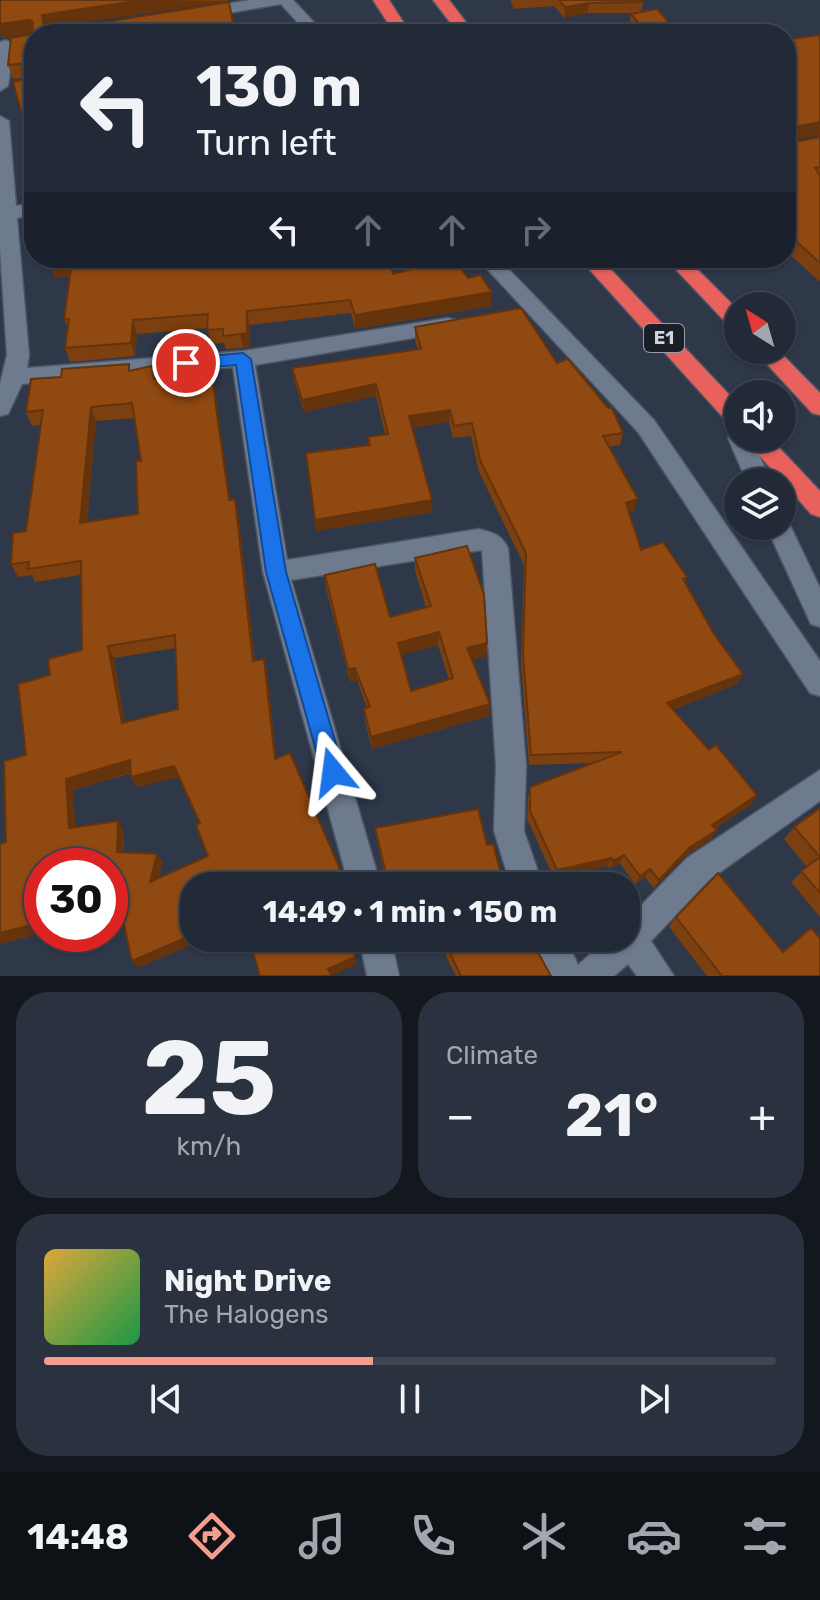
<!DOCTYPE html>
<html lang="en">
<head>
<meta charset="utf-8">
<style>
	body { margin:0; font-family:Rubik,sans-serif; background:#2a323f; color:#f1f3f6; height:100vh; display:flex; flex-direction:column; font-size:30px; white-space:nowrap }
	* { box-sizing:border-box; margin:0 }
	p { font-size:26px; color:#a2a7ad }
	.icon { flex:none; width:44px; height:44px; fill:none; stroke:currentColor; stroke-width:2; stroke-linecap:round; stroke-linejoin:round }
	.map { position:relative; height:976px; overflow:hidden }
	.sheet { display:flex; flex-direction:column; gap:16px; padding:16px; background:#13171e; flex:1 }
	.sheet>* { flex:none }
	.hud { position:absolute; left:24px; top:24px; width:772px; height:244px; border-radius:32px; box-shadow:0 2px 6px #0004,0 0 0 2px #3f4652; background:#222a37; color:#f1f3f6; overflow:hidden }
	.needle { width:52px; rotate:323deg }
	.fabs { position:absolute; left:724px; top:292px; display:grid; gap:16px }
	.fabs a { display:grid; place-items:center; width:72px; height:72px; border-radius:50%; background:#222a37; box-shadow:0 2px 6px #0004,0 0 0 2px #3f4652; font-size:40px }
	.speed { position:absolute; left:24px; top:848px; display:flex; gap:16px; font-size:40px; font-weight:700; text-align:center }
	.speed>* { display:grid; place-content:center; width:104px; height:104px; border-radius:50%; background:#222a37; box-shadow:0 2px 6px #0004,0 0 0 2px #3f4652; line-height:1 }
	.speed .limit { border:12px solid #d22; background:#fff; color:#111 }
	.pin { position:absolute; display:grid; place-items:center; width:68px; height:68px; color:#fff; margin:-34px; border:4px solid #fff; border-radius:50%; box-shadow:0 2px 8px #0007 }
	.me { position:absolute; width:88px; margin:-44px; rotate:344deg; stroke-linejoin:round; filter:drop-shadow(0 0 6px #0008) }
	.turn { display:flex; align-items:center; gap:28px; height:168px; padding:0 40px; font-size:36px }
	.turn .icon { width:104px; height:104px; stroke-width:2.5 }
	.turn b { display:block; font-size:56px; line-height:68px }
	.lanes { display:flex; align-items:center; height:76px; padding:0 40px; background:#0003; justify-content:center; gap:40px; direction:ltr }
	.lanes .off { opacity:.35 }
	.big { font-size:60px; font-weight:700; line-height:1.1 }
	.sheet .card { flex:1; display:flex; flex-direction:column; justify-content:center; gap:12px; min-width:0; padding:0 28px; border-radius:32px; background:#2a323f }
	.sheet .dial { align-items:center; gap:0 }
	.dial b { font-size:104px; line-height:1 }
	.song { display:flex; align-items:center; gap:24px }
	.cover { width:96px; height:96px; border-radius:12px; background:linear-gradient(135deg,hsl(40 70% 55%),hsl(140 70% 35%)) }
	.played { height:8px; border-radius:4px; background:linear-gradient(90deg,#f59d8e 45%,#3f4652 45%) }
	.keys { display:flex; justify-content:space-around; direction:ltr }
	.heat { display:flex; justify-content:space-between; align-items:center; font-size:44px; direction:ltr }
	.sheet .tiles { flex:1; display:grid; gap:16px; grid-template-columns:1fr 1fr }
	.card:last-child { grid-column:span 2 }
	.trip { position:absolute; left:180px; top:872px; width:460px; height:80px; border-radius:32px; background:#222a37; box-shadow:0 2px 6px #0004,0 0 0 2px #3f4652; font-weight:700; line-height:80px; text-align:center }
	.dock { display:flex; height:128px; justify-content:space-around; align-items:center; background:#0e1116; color:#a2a7ad }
	.dock .icon { width:56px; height:56px }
	.dock .selected { color:#f59d8e }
	.dock b { font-size:36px; color:#f1f3f6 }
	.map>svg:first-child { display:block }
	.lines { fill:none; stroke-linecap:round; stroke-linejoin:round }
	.minor-casing { stroke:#4d5664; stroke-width:3 }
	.highway-casing { stroke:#4d5664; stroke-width:3 }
	.minor { fill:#6e7b8e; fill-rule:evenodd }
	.highway { fill:#e9615c; fill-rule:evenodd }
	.wall { fill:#7c3f0f; fill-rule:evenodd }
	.shaded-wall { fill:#65330c }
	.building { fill:#904911; stroke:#65330c; stroke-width:2; fill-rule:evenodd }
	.route { fill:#1a73e8; stroke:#114b97; stroke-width:2 }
	.labels { text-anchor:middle; stroke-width:8; stroke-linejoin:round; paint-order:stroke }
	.shield { fill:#1a1f27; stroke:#989ea8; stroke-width:2 }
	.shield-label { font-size:18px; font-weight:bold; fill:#ced5df }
</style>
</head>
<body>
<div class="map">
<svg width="820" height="976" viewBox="0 0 820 976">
	<rect width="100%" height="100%" fill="#2e3849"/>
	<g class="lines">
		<defs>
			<path id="minor" d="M251,0H293L325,34H308L281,4L199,18L191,13L199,8Z
				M139,18L147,23L144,26L102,34H66L74,29Z
				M6,40L14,45L8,86L0,91V42Z
				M0,116L9,121L16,206L34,203V215L17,218L29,355L27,368L243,351L448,318L455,320L459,325L455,330L448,332L255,365L287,560L479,529C493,533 501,534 508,548L526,765L524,831L543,886H511L494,831L496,765L482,550L291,580L381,886H349L263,572L233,367L22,384L8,414L0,416V384L7,355L0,249Z
				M477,258H498L654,420L820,661V696L810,693L638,432Z
				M738,430V438H752L771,482H747L728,438Z
				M782,517L787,519L820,588V627L811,624L766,526H782Z
				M820,770V801L709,880L651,941L674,976H637L628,964L614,976H549L533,938H566L578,965L608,938H626V921L687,858Z
				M359,938H391L399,976H367Z"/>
			<path id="highway" d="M373,0H389L411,34H395Z
				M433,0H449L475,34H459Z
				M579,258H600L738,404V427L730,425Z
				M665,258H686L738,310V330L731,328Z
				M754,350H778L820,393V415L812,413Z
				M744,438H770L820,491V517L811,514Z"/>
		</defs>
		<use href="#minor" class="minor-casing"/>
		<use href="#highway" class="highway-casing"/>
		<use href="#minor" class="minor"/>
		<use href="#highway" class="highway"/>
	</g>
	<path class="wall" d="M0,0H228V1L46,28L32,78V77L13,79L8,65L32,33L1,38Z
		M510,0H641L643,2L641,12L679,34H635L629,27L631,14L636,13H587L564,18L554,6L514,9Z
		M820,35V135L789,140V143L820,137V280L819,281L786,251V44H790L792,39Z
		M50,264L372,267L393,274L468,278L491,306L355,329L351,313L250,325V347L243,348L226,349L224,343L210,344L208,328L137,334L135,356L70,362L65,348L68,329L64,320L70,276L55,278Z
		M415,327L557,363L623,433L620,445L609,447L634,511L629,513L641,550L687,577L685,583L737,684L673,710L751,805L715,828L717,830L711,839L685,856L654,888L645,877L635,884L620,863L609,869L608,866L554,878L527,819L528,797L530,787L595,763L529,765L521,666L524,565L479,472L471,436L453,438L449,422L412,428L432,512L316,531L306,453L368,445V437L385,434L376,396L304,412L294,380L292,368L418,350L415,340Z
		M131,370L156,379L211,370L230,500L238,513L255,661L264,659L267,671L276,759L345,881L346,886H194L138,968L114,881L42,866V933L0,944V844L6,842L26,755L50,675L82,650L81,575L35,582L32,575L18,577L11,564L26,531L41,425L32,426L26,412ZM135,418L141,461L138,514L87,522L96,421ZM175,648L178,709L125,722L114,658ZM131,773V777L137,787L179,777L200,823L208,856L159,878L163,863L124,852V831L75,827L73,790Z
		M415,558L487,643L486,656L472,660L490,704L489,716L372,749L365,721L364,709L367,708L357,680L350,682L326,588L325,575L390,617L426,607L415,571ZM438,645L449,680L411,691L401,655Z
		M820,808V917L791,882L807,867L784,839L794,827Z
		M375,828L487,845L502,886H387L376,836Z
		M676,917L783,952L820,976H707L669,927Z
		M570,938H594L576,948Z
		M446,945L551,976H456L445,954Z"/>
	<path class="shaded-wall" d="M142,0L228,1L46,28L47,34H45L42,15Z
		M589,3L587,13L564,18L565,7Z
		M30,20L34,33L1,38L0,24Z
		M820,122V135L786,141L790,128Z
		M72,261L76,275L55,278L50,264Z
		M492,292L491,306L355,329V315Z
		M247,311L250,325V347L243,348L240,334Z
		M133,320L137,334L135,356L131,343Z
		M211,370L214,384L232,514L229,500Z
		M376,384V396L304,412L302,400Z
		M91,407L96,421L85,537L80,523Z
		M450,410L449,422L409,428V416Z
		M235,499L238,513L256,673L253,661Z
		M638,499L634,511L623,515L626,503Z
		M432,500V512L316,531L315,520Z
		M439,632L438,645L398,656V643Z
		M487,643L486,656L466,661L467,648Z
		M108,646L114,658L127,734L122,723Z
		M264,659L267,671L277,770L275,759Z
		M355,668L357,680L350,682L348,669Z
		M743,674L737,684L663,714L667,703Z
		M490,704L489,716L372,749L371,737Z
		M130,760L135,771L73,790L76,838L69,828L66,779Z
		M174,766L179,777L137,787L131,777Z
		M757,795L751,805L706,833L712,825Z
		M118,821L124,831L123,862L117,852Z
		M717,830L711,839L685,856L654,888L659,880L690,847Z
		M157,854L163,863L155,891L150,882Z
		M624,855L620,863L609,869L613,861Z
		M612,858L608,866L554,878L557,870Z
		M650,869L645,877L635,884L640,876Z
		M110,871H112L118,880L110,882Z
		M345,881L346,886H333Z
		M503,881L502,886H482Z
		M42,922V933L0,944V933Z
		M194,934V938H208L138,968L132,961Z
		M585,938H594L576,948L579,941Z
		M355,957L356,965L331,976L328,969Z"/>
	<path class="building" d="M0,0H142L42,15L45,34H34V158L13,82L32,78L33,66L29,63L8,65L11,38L32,34L33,22L30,20L0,24Z
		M559,0H641L643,2L589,3L565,7Z
		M229,2L235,34H107L106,22Z
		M657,9L679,34H648L631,14Z
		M820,35V122L790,128L789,143L820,137V167L815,168L820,175V263L786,232V44L795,43L792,39Z
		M49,258H369L372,267L391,265L393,274L454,258L468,278L480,275L492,292L355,315L350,300L247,311V333L240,334L223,336V329L207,330L208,314L133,320L131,343L65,348L69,319L64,320L72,261L50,264Z
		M521,308L557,363L568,359L608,408H612L623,433L603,436L638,499L626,503L641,550L663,542L687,577L683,579L714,634L743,674L667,703L709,750L716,745L757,795L712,825L717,830L690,847L659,880L650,869L640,876L624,855L613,861L612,858L557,870L530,811V787L622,752L531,755L523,655L526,553L480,460L472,423L454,426L450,410L409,416L432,500L315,520L306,453L370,445L368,437L388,434L376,384L302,400L292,368L421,349L415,327Z
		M129,364V371L152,366L154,379L211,370L229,500L235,499L253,661L264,659L275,759L290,753L345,881L333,886H194V934L132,961L112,871H110V866H42V922L0,933V844L6,842L4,761L26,755L18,684L50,675L48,659L82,650L81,561L28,569L29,562L11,564L13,533L26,531L43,410L26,412L31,379L61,377L62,369ZM132,403L141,461H136L138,514L80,523L91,407ZM175,635L178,709L122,723L108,646ZM130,760L131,777L174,766L200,823L196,825L208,856L150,882L157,854L117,852L118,821L69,828L66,779Z
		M467,546L484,595L487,643L467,648L490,704L371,737L364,709L370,707L355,668L348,669L325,575L375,564L390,617L431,606L415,558ZM439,632L453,678L411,691L398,643Z
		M820,808V893L801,871L820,857L794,827Z
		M478,809L487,845L493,844L503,881L482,886H389L375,828Z
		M718,873L783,952L811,928L820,938V976H722L676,917Z
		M583,874L590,886H561Z
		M249,938H348L355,957L328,969L332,976H260Z
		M459,938H530L551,976H461L446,945Z"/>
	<path class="route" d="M243,353L251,359L286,572L344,772L340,779L333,782L325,779L322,772L266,572L236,365L186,369L178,363L186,358Z"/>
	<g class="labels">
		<rect class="shield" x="644" y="324" width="40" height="28" rx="6"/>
		<g class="shield-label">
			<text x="664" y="344">E1</text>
		</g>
	</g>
</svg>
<div class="fabs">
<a><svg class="needle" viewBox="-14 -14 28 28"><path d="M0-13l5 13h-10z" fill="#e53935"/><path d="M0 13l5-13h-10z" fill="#a2a7ad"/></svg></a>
<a><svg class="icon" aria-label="sound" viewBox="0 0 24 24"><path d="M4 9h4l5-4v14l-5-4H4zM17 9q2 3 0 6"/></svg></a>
<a><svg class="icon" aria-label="layers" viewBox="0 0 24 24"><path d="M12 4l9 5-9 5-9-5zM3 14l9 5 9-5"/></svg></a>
</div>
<div class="speed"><div class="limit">30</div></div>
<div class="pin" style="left:186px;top:363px;background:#d93025"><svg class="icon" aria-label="arrive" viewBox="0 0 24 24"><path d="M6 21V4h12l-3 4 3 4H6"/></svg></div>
<svg class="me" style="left:333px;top:772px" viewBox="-20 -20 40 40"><path d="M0-17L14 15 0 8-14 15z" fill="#1a73e8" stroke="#fff" stroke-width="4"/></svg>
<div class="trip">14:49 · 1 min · 150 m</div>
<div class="hud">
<div class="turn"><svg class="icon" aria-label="left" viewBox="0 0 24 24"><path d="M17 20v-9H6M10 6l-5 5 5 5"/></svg><div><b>130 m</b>Turn left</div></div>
<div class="lanes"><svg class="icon" aria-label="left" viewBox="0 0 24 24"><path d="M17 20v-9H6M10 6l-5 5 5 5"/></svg><svg class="icon off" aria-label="ahead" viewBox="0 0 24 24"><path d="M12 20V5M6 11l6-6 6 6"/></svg><svg class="icon off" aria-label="ahead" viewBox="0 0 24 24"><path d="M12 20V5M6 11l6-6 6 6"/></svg><svg class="icon off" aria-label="right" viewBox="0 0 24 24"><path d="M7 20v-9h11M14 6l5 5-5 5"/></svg></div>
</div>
</div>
<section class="sheet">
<div class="tiles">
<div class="card dial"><b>25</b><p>km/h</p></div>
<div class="card"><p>Climate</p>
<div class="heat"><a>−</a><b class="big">21°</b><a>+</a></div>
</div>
<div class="card">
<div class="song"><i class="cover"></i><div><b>Night Drive</b><p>The Halogens</p></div></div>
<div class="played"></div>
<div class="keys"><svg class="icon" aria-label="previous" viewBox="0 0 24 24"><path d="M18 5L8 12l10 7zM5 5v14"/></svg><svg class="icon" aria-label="pause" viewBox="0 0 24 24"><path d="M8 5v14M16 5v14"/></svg><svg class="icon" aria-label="next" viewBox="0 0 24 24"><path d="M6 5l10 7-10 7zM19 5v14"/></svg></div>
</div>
</div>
</section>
<nav class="dock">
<b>14:48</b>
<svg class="icon selected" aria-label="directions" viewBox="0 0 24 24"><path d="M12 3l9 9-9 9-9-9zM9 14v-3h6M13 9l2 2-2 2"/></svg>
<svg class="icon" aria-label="music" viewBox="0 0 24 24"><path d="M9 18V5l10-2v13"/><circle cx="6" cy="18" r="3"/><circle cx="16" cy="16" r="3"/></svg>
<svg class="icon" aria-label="phone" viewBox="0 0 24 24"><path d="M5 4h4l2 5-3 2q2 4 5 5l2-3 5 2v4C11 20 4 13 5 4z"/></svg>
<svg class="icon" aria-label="climate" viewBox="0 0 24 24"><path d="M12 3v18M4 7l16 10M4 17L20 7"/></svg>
<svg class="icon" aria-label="car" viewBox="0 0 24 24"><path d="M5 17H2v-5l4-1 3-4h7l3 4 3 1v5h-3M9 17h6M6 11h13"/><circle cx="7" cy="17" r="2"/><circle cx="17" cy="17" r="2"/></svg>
<svg class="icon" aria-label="filters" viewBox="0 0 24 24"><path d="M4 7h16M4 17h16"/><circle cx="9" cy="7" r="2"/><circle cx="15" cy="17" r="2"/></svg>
</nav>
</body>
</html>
